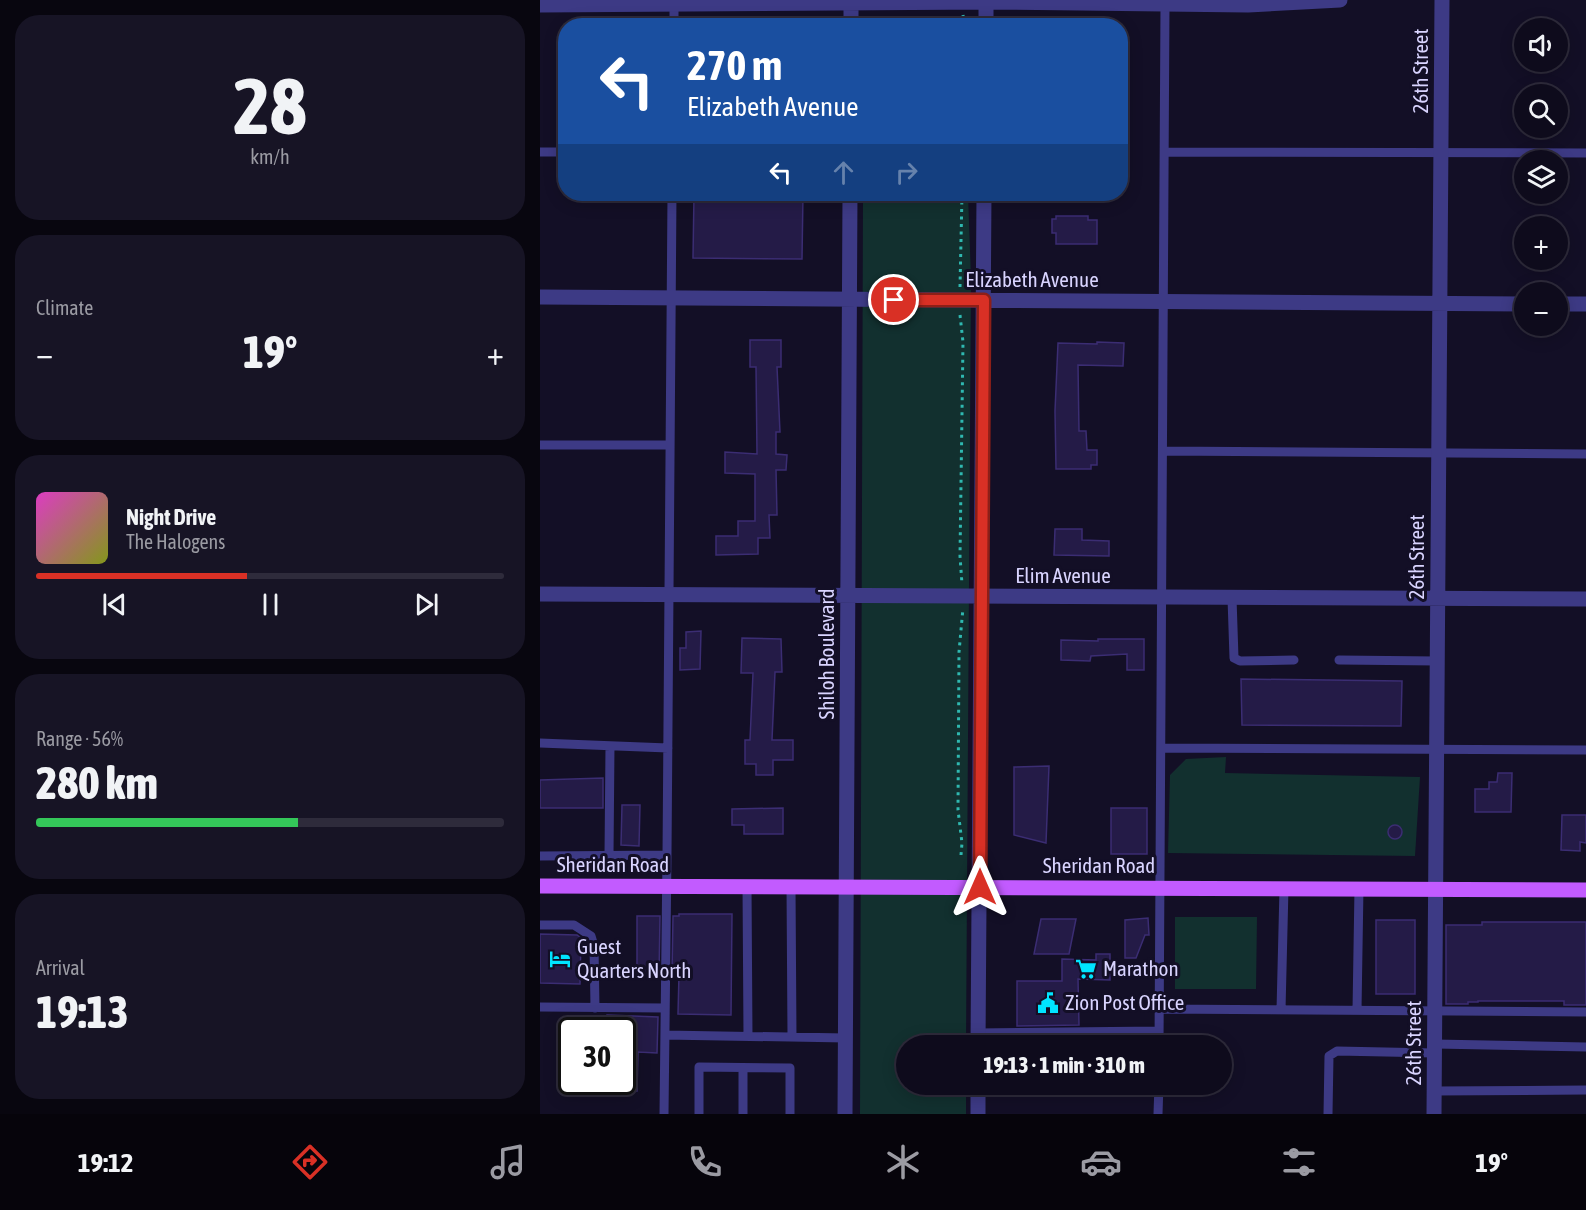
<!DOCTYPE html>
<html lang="en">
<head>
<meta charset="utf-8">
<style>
	body { margin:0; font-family:"Asap Condensed",sans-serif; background:#171425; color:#f1f3f6; height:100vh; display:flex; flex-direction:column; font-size:22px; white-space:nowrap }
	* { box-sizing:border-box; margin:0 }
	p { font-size:20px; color:#9b9ba3 }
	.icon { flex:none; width:33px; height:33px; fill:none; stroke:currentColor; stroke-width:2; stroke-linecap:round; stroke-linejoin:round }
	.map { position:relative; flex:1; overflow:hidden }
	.sheet { display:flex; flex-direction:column; gap:15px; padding:15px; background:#08060f; width:540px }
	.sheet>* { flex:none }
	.top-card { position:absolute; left:18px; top:18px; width:570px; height:183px; border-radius:24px; box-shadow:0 3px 15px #0003,0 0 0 2px #2e2b3b; background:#1a4fa0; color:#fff; overflow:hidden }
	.fabs { position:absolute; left:974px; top:18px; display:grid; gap:12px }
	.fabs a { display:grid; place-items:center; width:54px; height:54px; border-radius:50%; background:#0e0b1c; box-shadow:0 3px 15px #0003,0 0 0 2px #2e2b3b; font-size:30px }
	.speed { position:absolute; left:18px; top:1017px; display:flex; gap:12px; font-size:30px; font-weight:700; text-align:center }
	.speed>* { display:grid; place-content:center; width:78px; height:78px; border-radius:50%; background:#0e0b1c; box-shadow:0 3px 15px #0003,0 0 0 2px #2e2b3b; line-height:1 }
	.speed .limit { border:3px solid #111; border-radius:9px; background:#fff; color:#111 }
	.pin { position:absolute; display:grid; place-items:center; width:51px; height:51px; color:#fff; margin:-26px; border:3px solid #fff; border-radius:50%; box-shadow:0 2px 6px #0007 }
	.me { position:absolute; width:66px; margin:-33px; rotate:0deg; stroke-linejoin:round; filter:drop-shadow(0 0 4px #0008) }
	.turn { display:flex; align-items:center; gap:21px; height:126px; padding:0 30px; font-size:27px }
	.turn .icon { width:78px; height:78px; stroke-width:2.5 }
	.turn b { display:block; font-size:42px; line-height:51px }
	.lanes { display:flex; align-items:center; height:57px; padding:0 30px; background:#0003; justify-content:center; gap:30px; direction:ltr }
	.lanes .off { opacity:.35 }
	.big { font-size:45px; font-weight:800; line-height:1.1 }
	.sheet .card { flex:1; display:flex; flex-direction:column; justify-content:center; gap:9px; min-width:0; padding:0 21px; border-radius:24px; background:#171425 }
	.sheet .dial { align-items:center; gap:0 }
	.dial b { font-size:78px; line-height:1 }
	.song { display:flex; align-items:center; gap:18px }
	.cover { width:72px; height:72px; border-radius:9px; background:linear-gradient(135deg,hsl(310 70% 55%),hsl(70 70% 35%)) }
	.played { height:6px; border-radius:3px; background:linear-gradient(90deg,#d93025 45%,#2e2b3b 45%) }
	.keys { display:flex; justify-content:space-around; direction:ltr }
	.heat { display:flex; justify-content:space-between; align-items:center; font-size:33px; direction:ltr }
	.charge { height:9px; border-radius:4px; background:linear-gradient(90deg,#34c759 56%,#2e2b3b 0) }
	.trip { position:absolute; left:356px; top:1035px; width:336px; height:60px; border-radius:30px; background:#0e0b1c; box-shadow:0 3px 15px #0003,0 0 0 2px #2e2b3b; font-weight:800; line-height:60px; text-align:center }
	.tab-bar { display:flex; height:96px; justify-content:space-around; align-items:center; background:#06040b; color:#9b9ba3 }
	.tab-bar .icon { width:42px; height:42px }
	.tab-bar .current { color:#d93025 }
	.tab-bar b { font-size:27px; color:#f1f3f6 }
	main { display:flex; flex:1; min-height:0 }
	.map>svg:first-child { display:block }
	.green { fill:#12302f }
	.building { fill:#241b47; stroke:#3b2d73; stroke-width:1.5 }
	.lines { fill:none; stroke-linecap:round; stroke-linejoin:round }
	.path { stroke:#2fb8b0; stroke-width:3; stroke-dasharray:3 4.5; stroke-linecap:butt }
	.lane { stroke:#3d3a85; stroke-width:9 }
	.street { stroke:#3d3a85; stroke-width:15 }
	.primary { stroke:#c25bff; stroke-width:15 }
	.route-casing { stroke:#8d1f18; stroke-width:15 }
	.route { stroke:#d93025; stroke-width:10 }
	.labels { text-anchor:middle; stroke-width:6; stroke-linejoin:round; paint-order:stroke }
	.street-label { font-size:21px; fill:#d9d4ff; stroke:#130f26 }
	.poi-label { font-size:21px; fill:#d9d4ff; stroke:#130f26; text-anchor:start }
</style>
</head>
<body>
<main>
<section class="sheet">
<div class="card dial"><b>28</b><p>km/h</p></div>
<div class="card"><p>Climate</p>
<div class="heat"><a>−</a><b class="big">19°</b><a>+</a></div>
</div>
<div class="card">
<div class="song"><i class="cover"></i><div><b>Night Drive</b><p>The Halogens</p></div></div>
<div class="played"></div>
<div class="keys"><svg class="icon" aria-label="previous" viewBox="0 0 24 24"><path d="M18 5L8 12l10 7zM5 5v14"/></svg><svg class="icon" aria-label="pause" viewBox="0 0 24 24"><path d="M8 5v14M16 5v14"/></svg><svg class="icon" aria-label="next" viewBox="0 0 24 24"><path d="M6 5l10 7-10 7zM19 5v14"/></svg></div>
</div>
<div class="card"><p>Range · 56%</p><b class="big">280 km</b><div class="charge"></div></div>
<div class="card"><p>Arrival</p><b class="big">19:13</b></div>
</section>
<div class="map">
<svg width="1046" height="1114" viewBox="0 0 1046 1114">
	<rect width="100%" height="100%" fill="#130f26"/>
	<path class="green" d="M323,24H421V25L323,26Z
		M323,194H428L431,279L426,1045L366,1046V1084L426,1085V1114H320Z
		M686,757L685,773L880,777L875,856L628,853L630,775L646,759Z
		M635,917H717L716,989H635Z"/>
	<path class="building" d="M154,194H263L262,259L153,258Z
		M516,216H548V220H557V244H516V233H512V219H516Z
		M210,340H241V367H237L240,432H236V454L247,455L246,470H236L237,515H229L230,538H218V554L176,555V536H198V521H215V474L185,473V452L217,454L216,367H210Z
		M557,342L584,343L583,366L538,365L539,431H546L547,450H557V465H551V469H516L515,411L518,343L557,344Z
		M515,529H542V540L569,541V556L514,555Z
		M161,631L160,669L140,670V648H146V632Z
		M202,638L241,639L242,672H235L232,740H253V760H233V775H216V764H205V740H210L213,673H201Z
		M558,639H604V670H587V654L551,656L550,661L521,660V640L558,641Z
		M701,679L862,681L861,726L702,725Z
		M509,766L506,843L474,835V767Z
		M958,773H972L971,812H935V789H949V782H957Z
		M63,778V808H0V780Z
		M82,805H100L99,846L81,845Z
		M243,808V834H204V825H192V809Z
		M571,808H607V854H571Z
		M1022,815H1046V843L1040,842V851L1021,850Z
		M848 832a7 7 0 1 1 14 0a7 7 0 1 1-14 0Z
		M139,914H192L191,1015L138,1014L139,974H132L133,916H139Z
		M97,916H120L119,974H102V965H97Z
		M608,918L609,935H605L596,958H585V920Z
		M501,919H536L529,954H494Z
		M836,920H875V994H836Z
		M942,922H1046V1005H1024V1001H938V1002H928V1004H906V925H942Z
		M0,934L37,935L41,938L40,984L0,983Z
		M556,954H570V980L538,979L539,1025L477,1026V981H522V959L556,960Z
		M67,1015L118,1017L117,1053L98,1052L97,1091L82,1090V1030H66Z"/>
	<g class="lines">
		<path class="path" d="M423,15L424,26
			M420,287L422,194
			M420,315L423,342L420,556L422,584
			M421,855L422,843L418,810L419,652L423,608"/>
		<path class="lane" d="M134,26V4
			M0,152H26
			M625,152L1046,153
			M0,445H130
			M623,451L1046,454
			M692,598L694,658L700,661L754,660
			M799,660L897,661
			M0,743L128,748
			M621,748L1046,750
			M69,855L70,746
			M127,855L132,194
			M0,856L127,855L124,1114
			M207,886L208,1036
			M251,886L252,1037
			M0,925H34L51,936L54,946L55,1008
			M0,1007L125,1008
			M619,1009L1046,1012
			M741,1010L744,888
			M817,1010L819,888
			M438,1033L619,1031
			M125,1035L306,1038
			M895,1044L1046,1047
			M619,1046L625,4
			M894,1091L1046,1090
			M159,1114V1067L250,1068V1114
			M203,1114V1068
			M618,1114L619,1084
			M788,1114L789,1056L797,1051L894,1053"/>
		<path class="street" d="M0,5L446,2L708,5L800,0
			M311,26V3
			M446,26V0
			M0,297L984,304
			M1017,304H1046
			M0,594L1046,599
			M438,1046L444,194
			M305,1114L310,194
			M438,1114V1084
			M894,1114L902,0"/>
		<path class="primary" d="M0,886L1046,890"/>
	</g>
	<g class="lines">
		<defs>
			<path id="route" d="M354,300H444L440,887"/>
		</defs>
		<use href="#route" class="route-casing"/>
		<use href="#route" class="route"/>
	</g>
	<defs>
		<symbol id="hotel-bare" viewBox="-9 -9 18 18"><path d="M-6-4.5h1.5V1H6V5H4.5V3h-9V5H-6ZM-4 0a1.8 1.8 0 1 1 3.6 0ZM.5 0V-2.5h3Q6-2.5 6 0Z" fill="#00e5ff" stroke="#130f26" stroke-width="2.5" paint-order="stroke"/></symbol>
		<symbol id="supermarket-bare" viewBox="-9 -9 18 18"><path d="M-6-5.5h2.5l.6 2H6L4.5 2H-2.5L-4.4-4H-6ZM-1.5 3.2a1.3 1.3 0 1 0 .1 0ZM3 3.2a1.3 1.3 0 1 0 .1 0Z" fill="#00e5ff" stroke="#130f26" stroke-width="2.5" paint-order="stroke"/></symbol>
		<symbol id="civic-bare" viewBox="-9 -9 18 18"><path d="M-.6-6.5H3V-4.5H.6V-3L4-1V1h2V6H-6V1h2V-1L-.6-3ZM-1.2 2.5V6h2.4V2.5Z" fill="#00e5ff" stroke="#130f26" stroke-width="2.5" paint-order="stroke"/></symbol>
	</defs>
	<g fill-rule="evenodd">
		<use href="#hotel-bare" x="5" y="944" width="30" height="30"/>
		<use href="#supermarket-bare" x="531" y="954" width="30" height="30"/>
		<use href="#civic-bare" x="493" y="988" width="30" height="30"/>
	</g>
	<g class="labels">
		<g class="street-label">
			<text transform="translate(881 71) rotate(-90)" y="7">26th Street</text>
			<text x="492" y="287">Elizabeth Avenue</text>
			<text transform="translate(877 557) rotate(-90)" y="7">26th Street</text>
			<text x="523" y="583">Elim Avenue</text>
			<text transform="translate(287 654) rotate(-90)" y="7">Shiloh Boulevard</text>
			<text x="73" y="872">Sheridan Road</text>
			<text x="559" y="873">Sheridan Road</text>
			<text transform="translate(874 1043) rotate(-90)" y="7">26th Street</text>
		</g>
		<g class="poi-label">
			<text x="37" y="954">Guest<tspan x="37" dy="24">Quarters North</tspan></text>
			<text x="563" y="976">Marathon</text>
			<text x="525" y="1010">Zion Post Office</text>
		</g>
	</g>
</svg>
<div class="fabs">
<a><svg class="icon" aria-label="sound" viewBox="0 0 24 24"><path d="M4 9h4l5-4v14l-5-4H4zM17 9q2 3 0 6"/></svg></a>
<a><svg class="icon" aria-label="search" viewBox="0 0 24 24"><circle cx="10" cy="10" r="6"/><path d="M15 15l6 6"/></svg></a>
<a><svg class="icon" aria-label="layers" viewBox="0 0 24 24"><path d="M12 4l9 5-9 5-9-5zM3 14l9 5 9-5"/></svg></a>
<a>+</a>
<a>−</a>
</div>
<div class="speed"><div class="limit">30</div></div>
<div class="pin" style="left:354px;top:300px;background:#d93025"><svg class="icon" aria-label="arrive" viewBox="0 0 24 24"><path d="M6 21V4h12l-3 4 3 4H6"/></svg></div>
<svg class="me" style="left:440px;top:887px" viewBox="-20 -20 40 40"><path d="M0-17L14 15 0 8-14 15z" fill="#d93025" stroke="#fff" stroke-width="4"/></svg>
<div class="trip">19:13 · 1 min · 310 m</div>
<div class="top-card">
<div class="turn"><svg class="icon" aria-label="left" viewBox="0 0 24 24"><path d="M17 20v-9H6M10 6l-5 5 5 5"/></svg><div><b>270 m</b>Elizabeth Avenue</div></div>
<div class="lanes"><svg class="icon" aria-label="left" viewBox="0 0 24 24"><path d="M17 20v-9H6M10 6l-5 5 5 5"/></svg><svg class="icon off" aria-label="ahead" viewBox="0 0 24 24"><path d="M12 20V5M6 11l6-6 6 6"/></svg><svg class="icon off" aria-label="right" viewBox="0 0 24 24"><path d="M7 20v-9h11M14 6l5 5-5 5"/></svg></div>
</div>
</div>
</main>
<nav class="tab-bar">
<b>19:12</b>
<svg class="icon current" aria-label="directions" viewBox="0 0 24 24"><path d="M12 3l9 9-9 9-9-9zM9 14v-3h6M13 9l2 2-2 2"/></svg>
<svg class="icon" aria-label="music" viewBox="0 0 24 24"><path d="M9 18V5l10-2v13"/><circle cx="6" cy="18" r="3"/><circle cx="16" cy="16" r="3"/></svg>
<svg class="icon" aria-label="phone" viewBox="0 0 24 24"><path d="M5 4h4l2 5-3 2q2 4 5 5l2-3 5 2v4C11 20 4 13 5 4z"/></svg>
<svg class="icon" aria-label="climate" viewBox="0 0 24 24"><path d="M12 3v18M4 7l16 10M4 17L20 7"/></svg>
<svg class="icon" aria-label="car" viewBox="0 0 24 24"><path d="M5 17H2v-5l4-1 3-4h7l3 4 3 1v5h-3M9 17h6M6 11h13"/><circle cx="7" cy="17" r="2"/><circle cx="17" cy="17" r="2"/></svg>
<svg class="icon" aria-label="filters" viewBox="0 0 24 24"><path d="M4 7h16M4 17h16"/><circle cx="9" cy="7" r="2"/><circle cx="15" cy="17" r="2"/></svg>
<b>19°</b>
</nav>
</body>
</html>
